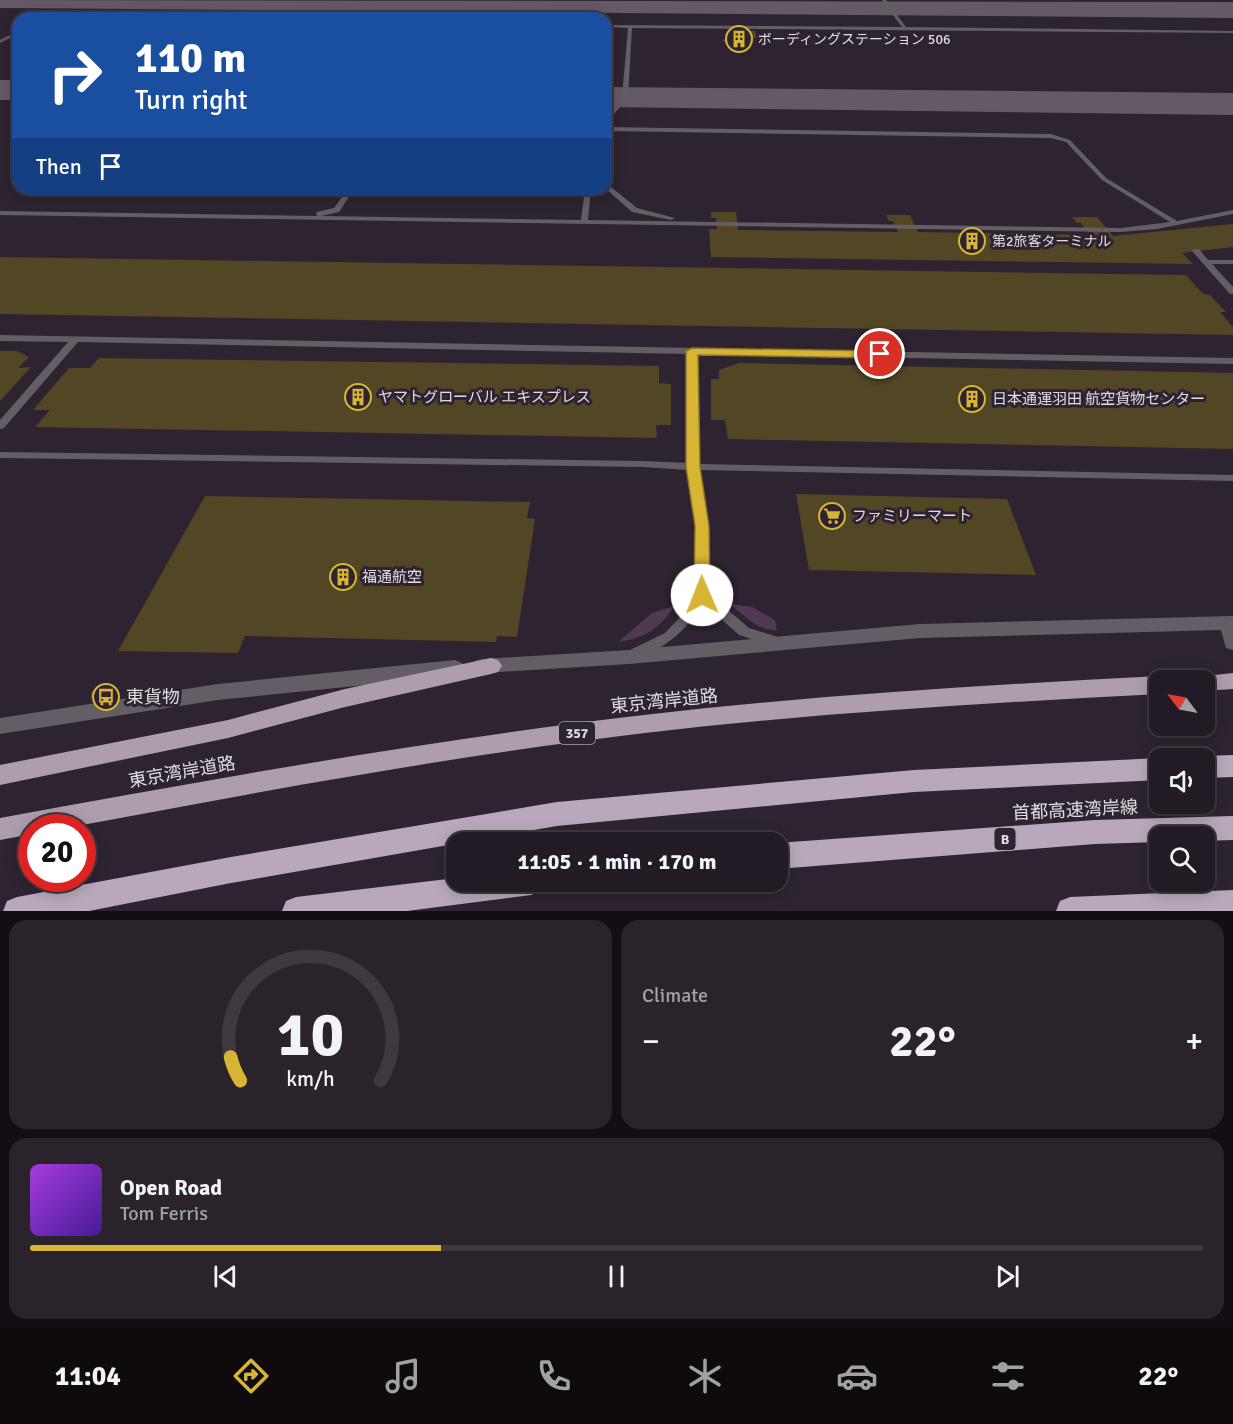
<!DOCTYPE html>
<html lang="en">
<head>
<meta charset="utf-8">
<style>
	body { margin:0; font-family:Signika,"Noto Sans JP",sans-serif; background:#2a232c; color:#f1f3f6; height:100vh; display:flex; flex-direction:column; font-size:22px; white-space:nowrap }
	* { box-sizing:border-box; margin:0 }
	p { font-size:20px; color:#a2a1a6 }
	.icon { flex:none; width:33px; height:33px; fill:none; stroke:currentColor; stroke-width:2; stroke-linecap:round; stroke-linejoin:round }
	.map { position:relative; height:911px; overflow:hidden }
	.details { display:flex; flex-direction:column; gap:9px; padding:9px; background:#130e14; flex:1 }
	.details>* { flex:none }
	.guide { position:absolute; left:12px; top:12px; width:600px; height:183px; border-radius:18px; box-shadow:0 3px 15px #0003,0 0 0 2px #3f3841; background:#1a4fa0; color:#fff; overflow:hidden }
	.needle { width:39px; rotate:302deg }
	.buttons { position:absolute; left:1149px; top:670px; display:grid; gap:12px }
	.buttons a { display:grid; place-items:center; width:66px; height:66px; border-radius:12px; background:#221a24; box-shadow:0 3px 15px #0003,0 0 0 2px #3f3841; font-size:30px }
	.speed { position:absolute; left:18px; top:814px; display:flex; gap:12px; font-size:30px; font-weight:700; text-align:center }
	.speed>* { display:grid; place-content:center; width:78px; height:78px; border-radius:50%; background:#221a24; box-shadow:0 3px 15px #0003,0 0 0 2px #3f3841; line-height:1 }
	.speed .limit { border:9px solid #d22; background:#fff; color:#111 }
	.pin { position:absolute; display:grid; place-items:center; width:51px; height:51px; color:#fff; margin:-26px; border:3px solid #fff; border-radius:50%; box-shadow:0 2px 6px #0007 }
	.me { position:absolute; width:66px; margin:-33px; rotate:359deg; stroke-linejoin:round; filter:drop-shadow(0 0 4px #0008) }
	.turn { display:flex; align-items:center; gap:21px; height:126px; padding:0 24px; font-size:27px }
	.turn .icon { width:78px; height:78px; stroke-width:2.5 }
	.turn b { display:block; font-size:42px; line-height:51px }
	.then { display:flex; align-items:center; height:57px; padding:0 24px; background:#0003; gap:12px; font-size:22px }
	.big { font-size:45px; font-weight:700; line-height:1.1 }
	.details .widget { flex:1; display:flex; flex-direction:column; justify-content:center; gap:9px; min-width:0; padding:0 21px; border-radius:18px; background:#2a232c }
	.details .dial { align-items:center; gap:0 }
	.dial svg { height:156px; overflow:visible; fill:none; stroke:#3f3841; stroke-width:7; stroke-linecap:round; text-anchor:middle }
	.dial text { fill:#f1f3f6; stroke:none }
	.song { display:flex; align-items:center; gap:18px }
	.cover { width:72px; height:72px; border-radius:9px; background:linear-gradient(135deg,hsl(280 70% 55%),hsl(260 70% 35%)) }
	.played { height:6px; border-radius:3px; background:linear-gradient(90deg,#d8b434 35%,#3f3841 35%) }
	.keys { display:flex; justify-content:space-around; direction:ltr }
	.heat { display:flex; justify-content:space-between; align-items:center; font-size:33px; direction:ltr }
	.details .tiles { flex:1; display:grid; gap:9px; grid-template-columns:1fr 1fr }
	.widget:last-child { grid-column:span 2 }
	.trip { position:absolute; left:446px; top:832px; width:342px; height:60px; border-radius:18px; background:#221a24; box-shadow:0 3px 15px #0003,0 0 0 2px #3f3841; font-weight:700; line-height:60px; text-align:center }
	.tabs { display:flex; height:96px; justify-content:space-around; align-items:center; background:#0e0a0e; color:#a2a1a6 }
	.tabs .icon { width:42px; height:42px }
	.tabs .selected { color:#d8b434 }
	.tabs b { font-size:27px; color:#f1f3f6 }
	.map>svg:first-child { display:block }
	.green { fill:#503a53 }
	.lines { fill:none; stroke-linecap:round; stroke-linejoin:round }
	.taxiway { fill:#645a65; fill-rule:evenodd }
	.building { fill:#524724 }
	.service { fill:#645e64; fill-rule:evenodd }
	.tertiary { fill:#645e64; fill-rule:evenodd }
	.trunk { fill:#ac9ead; fill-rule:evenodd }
	.motorway { fill:#b7a9b9; fill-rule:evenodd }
	.route { fill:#d8b434; stroke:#8c7522; stroke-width:1.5 }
	.labels { text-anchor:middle; stroke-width:6; stroke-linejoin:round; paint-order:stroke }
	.far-poi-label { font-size:14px; fill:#e1dae2; stroke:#2e2330; text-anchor:start }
	.shield { fill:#2e2330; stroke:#aba3ad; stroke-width:1.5 }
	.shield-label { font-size:14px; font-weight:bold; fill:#e1dae2 }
	.poi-label { font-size:15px; fill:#e1dae2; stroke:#2e2330; text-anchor:start }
	.near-poi-label { font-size:18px; fill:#e1dae2; stroke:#2e2330; text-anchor:start }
	.near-street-label { font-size:18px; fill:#e1dae2; stroke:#2e2330 }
</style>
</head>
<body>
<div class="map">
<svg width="1233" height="911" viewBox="0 0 1233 911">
	<rect width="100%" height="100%" fill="#2e2330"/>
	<path class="green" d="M730,604L752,607L775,620L777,630C760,632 743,615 730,604Z
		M674,606C660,629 644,638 618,642L652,613Z"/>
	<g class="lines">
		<path class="taxiway" d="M0,0L1233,2V18L0,8Z
			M0,80H18V100H0Z
			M606,87L1233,93V115L606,107Z"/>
	</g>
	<path class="building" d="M742,31H755L757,37L740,44L721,41L732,36L739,37L743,35Z
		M711,212H736L738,230L898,232L893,221H889L886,215H910L918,232L1090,235L1081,223H1077L1072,217H1097L1113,236L1233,224V247L1182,253L1193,264L711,257L709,229H717L716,218H711Z
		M0,257L1186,275L1203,294L1210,295L1226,312H1220L1233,327V335L0,314Z
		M0,351H17L29,357L18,368L31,367L0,401Z
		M99,358L659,366V383L671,384V425H656L657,438L35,427L50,410H33L69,368H90Z
		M739,363L1233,373V449L728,439L725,420H711V379H719V370Z
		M796,494L1007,499L1036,575L809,570Z
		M205,496L530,502L527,518L535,519L517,637L497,636L496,642L245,636L238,653L118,651Z
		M110,688L108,696L90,698L92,691Z"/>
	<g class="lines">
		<path class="service" d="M882,0H886L906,27L1233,31V33L632,28L628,97L606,124V118L622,97L628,28L606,27V25L902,27Z
			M18,31V34L0,43V40Z
			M606,127L1051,134L1070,140L1106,178L1177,221L1233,210V214L1157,229L1121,232L0,215V211L317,216L316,212L334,208L348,189H354L339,212L321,216L581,220L585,189H591L588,220L1121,228L1170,222L1102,180L1066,142L1051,138L606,131Z
			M606,183L637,208L675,218L671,220L632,212L606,189Z
			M1193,249H1199L1208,260H1233V264H1212L1233,287V294H1230L1192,251Z
			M0,335L1233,358V364L697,354L698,464L1233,475V481L699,470L708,526V593L749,628L778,637L780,641L778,645L773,646L739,635L703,603C687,630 665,649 635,659L630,658L628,654L630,650L665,633L687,610L696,595V526L688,470L643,467L0,458V452L643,461L688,463L687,354L78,342L4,428L0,429V420L68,342L0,341Z"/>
		<path class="tertiary" d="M1233,616V650L1226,648L1221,630L920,638L629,664L482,673L475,671L472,666L475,661L482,659L629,650L920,624Z
			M455,660L462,663L465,668L462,673L455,676L218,700L0,734V718L218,684Z"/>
		<path class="trunk" d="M491,658L498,660L502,666L498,672L491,674L345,707L228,738L0,785V765L228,720L345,689Z
			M1233,673V689L1204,691V681H1194L1196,677Z
			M1160,676L1169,681H1160V694C988,703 816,713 645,733C451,756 258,792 66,828H32V834L0,840V818C214,779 428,740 644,715C816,695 988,685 1160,676Z"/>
		<path class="motorway" d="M1233,755V777L1204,778V759H1196L1204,756Z
			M1160,758L1163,759H1160V780L914,792L557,826L231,883L89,911H3L7,901L17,897L231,857L557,802L914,770Z
			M1233,816V840L1204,841V837H1160V842L1095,844L777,869V843L1095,820Z
			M456,878V882H545L541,891L531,895L407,911H282L286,901L296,897Z
			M1233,890V911H1056L1060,901L1070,897Z"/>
	</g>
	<path class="route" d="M692,348L880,351L886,354L880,358L698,355L700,467L709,526L710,595L708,599H696L694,595L695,526L686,467V351Z"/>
	<defs>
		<symbol id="building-ring" viewBox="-11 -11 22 22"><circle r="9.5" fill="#2e2330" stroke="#d8b434" stroke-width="1.5"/><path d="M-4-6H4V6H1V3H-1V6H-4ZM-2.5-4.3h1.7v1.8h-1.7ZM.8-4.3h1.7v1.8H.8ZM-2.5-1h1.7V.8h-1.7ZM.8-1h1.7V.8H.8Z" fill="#d8b434"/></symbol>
		<symbol id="supermarket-ring" viewBox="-11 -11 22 22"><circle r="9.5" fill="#2e2330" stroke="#d8b434" stroke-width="1.5"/><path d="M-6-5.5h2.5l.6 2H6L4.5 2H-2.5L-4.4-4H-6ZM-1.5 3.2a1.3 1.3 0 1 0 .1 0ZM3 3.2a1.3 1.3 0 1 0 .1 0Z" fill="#d8b434"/></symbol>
		<symbol id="bus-ring" viewBox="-11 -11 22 22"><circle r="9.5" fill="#2e2330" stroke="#d8b434" stroke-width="1.5"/><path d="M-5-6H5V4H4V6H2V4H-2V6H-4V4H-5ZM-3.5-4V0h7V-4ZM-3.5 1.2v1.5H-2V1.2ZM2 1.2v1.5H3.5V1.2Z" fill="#d8b434"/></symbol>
	</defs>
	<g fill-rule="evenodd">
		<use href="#building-ring" x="724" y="24" width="30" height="30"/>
		<use href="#building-ring" x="957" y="226" width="30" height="30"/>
		<use href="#building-ring" x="343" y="382" width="30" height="30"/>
		<use href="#building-ring" x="957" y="384" width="30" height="30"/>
		<use href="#supermarket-ring" x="817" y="501" width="30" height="30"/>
		<use href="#building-ring" x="328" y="562" width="30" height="30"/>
		<use href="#bus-ring" x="91" y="682" width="30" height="30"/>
	</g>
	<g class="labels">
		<g class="far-poi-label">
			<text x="758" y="44">ボーディングステーション 506</text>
			<text x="992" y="246">第2旅客ターミナル</text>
		</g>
		<g class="shield">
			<rect x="559" y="722" width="36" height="22" rx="4.5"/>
			<rect x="994.5" y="828" width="21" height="22" rx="4.5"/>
		</g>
		<g class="shield-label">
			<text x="577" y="738">357</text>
			<text x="1005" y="844">B</text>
		</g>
		<g class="poi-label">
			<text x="378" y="402">ヤマトグローバル エキスプレス</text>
			<text x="992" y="404">日本通運羽田 航空貨物センター</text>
			<text x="852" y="521">ファミリーマート</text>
			<text x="362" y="582">福通航空</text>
		</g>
		<g class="near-poi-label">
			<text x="126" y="703">東貨物</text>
		</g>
		<g class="near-street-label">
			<text transform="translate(664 701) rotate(-6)" y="6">東京湾岸道路</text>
			<text transform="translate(182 772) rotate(-10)" y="6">東京湾岸道路</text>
			<text transform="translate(1075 810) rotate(-3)" y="6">首都高速湾岸線</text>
		</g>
	</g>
</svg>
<div class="buttons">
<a><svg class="needle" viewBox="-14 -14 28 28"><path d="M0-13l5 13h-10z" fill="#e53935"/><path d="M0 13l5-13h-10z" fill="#a2a1a6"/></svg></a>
<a><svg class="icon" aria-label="sound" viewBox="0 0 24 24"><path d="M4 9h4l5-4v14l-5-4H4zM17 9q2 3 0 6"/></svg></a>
<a><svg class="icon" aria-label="search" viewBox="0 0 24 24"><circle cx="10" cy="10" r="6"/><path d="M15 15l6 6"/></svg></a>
</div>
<div class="speed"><div class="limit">20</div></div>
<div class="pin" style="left:880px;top:354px;background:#d93025"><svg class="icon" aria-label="arrive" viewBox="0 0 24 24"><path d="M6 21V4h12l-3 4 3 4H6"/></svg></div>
<svg class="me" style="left:702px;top:595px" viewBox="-20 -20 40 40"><circle r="19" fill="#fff"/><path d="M0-13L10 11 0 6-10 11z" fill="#d8b434"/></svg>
<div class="trip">11:05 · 1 min · 170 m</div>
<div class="guide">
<div class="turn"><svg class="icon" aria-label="right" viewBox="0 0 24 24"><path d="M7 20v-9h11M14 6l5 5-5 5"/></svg><div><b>110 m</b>Turn right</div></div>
<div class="then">Then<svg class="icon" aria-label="arrive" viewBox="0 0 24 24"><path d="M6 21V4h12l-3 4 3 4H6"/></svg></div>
</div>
</div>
<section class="details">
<div class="tiles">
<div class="widget dial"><svg viewBox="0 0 100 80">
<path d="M14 69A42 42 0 1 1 86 69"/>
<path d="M14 69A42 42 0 0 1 9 57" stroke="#d8b434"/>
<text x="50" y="56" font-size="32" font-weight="700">10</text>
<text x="50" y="72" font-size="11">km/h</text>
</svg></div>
<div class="widget"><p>Climate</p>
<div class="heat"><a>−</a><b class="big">22°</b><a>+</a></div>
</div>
<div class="widget">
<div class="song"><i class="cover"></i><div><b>Open Road</b><p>Tom Ferris</p></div></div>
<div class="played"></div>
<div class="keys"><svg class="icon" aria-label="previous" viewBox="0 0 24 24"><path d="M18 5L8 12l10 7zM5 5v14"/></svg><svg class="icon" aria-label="pause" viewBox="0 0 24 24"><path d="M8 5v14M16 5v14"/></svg><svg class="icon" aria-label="next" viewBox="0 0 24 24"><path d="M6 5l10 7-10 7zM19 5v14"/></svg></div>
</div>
</div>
</section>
<nav class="tabs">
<b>11:04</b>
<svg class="icon selected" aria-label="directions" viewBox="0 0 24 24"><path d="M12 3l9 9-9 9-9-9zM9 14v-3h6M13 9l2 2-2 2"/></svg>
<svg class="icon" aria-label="music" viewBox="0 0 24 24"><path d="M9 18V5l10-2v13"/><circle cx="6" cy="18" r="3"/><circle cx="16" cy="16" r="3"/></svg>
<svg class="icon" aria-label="phone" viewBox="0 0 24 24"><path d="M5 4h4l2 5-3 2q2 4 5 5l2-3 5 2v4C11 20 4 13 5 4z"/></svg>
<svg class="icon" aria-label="climate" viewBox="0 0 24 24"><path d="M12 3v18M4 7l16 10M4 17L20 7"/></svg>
<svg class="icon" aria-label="car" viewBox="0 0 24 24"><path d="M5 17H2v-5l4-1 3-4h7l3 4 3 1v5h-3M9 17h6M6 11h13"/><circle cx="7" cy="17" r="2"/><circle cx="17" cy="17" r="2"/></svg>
<svg class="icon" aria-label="filters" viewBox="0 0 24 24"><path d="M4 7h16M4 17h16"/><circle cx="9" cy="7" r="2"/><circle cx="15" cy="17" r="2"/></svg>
<b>22°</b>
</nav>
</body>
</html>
